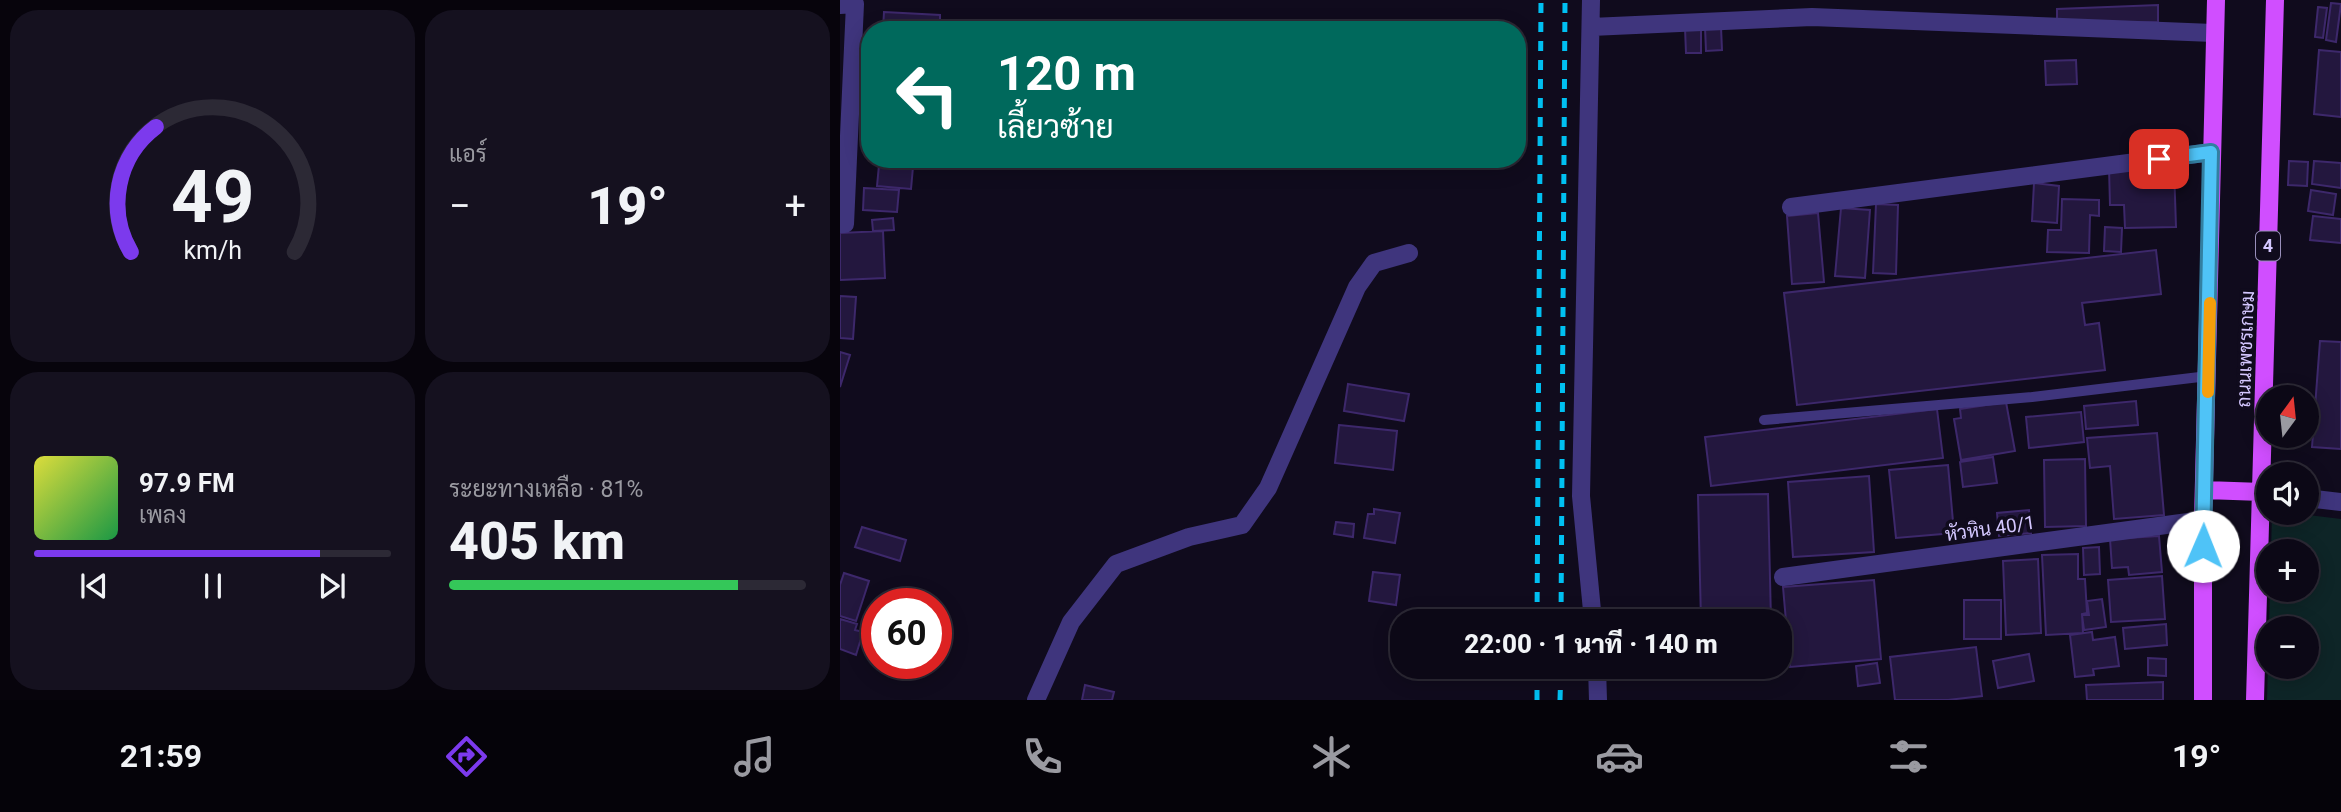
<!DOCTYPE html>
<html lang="th">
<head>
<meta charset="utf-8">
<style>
	body { margin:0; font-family:Roboto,Sarabun,sans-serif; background:#15111f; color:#f1f3f6; height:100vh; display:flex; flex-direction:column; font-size:26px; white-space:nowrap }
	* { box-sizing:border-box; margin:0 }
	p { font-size:23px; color:#9a9aa1 }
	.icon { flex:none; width:38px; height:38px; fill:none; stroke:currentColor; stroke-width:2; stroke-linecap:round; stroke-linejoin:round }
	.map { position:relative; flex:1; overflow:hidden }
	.sheet { display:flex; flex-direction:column; gap:10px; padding:10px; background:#07040c; width:840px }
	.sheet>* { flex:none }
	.hud { position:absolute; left:21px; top:21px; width:665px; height:147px; border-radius:28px; box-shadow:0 4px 18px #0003,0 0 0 2px #2c2935; background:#00695c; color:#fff; overflow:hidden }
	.needle { width:46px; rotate:15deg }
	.buttons { position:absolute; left:1416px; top:385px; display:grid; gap:14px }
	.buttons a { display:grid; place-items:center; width:63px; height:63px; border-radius:50%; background:#0c0816; box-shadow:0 4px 18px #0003,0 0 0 2px #2c2935; font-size:35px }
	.speed { position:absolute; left:21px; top:588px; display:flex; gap:14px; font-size:35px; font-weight:700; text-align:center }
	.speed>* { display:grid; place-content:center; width:91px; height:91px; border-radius:50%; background:#0c0816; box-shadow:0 4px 18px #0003,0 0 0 2px #2c2935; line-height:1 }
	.speed .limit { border:10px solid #d22; background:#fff; color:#111 }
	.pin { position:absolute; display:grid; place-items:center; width:60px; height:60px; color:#fff; margin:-30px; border-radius:14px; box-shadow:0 4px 10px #0006 }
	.me { position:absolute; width:77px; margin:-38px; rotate:1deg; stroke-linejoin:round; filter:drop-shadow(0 0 5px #0008) }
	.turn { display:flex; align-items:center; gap:24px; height:147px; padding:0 21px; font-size:32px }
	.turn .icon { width:91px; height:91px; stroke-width:2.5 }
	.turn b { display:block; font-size:49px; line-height:60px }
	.big { font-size:52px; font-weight:800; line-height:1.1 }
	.sheet .card { flex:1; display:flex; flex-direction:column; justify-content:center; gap:10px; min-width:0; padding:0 24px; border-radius:28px; background:#15111f }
	.sheet .dial { align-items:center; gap:0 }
	.dial svg { height:182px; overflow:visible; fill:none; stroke:#2c2935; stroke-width:7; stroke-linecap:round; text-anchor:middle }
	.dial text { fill:#f1f3f6; stroke:none }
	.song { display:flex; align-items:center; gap:21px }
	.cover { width:84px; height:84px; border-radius:10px; background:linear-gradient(135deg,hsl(60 70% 55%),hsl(140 70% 35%)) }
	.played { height:7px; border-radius:4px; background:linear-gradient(90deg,#7c3aed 80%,#2c2935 80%) }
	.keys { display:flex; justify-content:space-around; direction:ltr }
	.heat { display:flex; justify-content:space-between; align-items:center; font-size:38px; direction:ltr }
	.charge { height:10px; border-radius:5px; background:linear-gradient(90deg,#34c759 81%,#2c2935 0) }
	.sheet .tiles { flex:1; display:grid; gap:10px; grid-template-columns:repeat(2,1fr) }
	.trip { position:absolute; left:550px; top:609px; width:402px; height:70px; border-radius:28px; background:#0c0816; box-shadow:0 4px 18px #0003,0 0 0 2px #2c2935; font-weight:800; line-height:70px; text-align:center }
	.tab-bar { display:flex; height:112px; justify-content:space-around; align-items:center; background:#050309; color:#9a9aa1 }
	.tab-bar .icon { width:49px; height:49px }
	.tab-bar .current { color:#7c3aed }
	.tab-bar b { font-size:32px; color:#f1f3f6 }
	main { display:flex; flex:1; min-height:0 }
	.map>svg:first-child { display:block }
	.green { fill:#0e2527 }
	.building { fill:#23173e; stroke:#3d286b; stroke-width:2 }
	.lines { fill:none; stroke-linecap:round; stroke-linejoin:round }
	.lane { stroke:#3f357d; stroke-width:10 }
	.street { stroke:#3f357d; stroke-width:18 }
	.primary { stroke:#d04eff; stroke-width:18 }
	.rail { stroke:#00c0f2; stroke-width:5; stroke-dasharray:10 9; stroke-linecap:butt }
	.route-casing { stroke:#337fa1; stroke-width:18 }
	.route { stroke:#4fc3f7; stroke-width:12 }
	.slow { stroke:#f59e0b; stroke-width:12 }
	.labels { text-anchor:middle; stroke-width:7; stroke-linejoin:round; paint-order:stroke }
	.shield { fill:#100b1d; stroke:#998fbb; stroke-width:2 }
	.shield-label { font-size:18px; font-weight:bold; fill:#d4c7ff }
	.street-label { font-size:19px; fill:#d4c7ff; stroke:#100b1d }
</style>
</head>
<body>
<main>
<section class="sheet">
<div class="tiles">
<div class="card dial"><svg viewBox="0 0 100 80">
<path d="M14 69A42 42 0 1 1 86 69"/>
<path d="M14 69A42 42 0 0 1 25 14" stroke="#7c3aed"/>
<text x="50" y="56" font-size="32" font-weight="700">49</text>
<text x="50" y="72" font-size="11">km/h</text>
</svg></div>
<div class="card"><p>แอร์</p>
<div class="heat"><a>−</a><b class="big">19°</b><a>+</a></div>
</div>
<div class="card">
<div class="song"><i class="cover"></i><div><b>97.9 FM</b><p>เพลง</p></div></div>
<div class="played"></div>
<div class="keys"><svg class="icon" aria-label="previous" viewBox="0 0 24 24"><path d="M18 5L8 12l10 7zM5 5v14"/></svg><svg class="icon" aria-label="pause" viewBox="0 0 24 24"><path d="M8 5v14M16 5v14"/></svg><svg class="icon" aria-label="next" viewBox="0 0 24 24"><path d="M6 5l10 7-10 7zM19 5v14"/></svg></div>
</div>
<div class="card"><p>ระยะทางเหลือ · 81%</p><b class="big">405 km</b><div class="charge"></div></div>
</div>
</section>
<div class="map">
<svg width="1501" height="700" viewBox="0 0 1501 700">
	<rect width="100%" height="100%" fill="#100b1d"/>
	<path class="green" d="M1432,513H1452L1501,519V700H1427L1428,662V667H1466V628H1429L1430,590H1466V551H1431Z"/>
	<path class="building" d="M1491,3L1501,4L1496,42L1486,40Z
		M1318,5V22L1217,25V9Z
		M1478,7L1487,8L1483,38L1475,37Z
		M44,12L100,15V30H43Z
		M861,27V53H846L845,28Z
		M865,27H881L882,50L866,51Z
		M1479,50L1501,52V117L1474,114Z
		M1236,60L1237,84L1206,85L1205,61Z
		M1449,161L1468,162L1467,186L1448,185Z
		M1474,161L1501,163V188L1472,184Z
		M39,165L73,167L71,189L37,186Z
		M1334,167L1336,227L1285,228L1284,205H1270L1269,168Z
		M1194,183L1219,186L1217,223L1192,221Z
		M24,188L59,190L57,212L23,210Z
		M1471,190L1496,194L1493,215L1468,211Z
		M1222,199L1259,200V216L1250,215L1249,253L1207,252L1208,230H1221Z
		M1036,204L1058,205L1056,274L1033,273Z
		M1001,208L1030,210L1025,278L995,276Z
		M978,213L984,282L952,284L947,216Z
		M1473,216L1501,219V243L1470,240Z
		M53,218L54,230L33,231L32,220Z
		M1265,227L1282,228L1281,252L1264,251Z
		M43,231L45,278L0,280V233Z
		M1316,250L1321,294L1242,303L1245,325L1259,323L1265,370L957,405L944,293Z
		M0,296L16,297L13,339L0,338Z
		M1480,341L1501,342V449L1472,447Z
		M0,352L10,355L0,387Z
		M508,384L569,394L564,421L504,411Z
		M1296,401L1298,425L1246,429L1244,406Z
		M1166,402L1175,451L1121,460L1114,419L1121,418L1120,409Z
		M1097,409L1103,458L871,486L865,437Z
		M1241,412L1244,442L1189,448L1186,417Z
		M499,425L557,431L553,470L495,463Z
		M1317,433L1324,515L1274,519L1270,466L1250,468L1247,438Z
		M1153,457L1157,483L1123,487L1120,462Z
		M1245,459L1246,526L1205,527L1204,460Z
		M1108,465L1114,533L1056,538L1049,470Z
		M1029,476L1034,552L953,557L948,482Z
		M928,494L931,621H861L858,495Z
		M534,509L560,513L555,543L524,538L528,514H534Z
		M1189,510L1191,533L1159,536L1157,513Z
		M496,522L514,524L513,537L494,534Z
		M22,527L66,540L60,561L15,547Z
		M1319,536L1322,572L1289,575L1288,567L1272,568L1270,539Z
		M1259,547L1260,574L1244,575L1243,548Z
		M1238,554V579H1245L1247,613L1242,614L1243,633L1206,635L1202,555Z
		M1198,559L1201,633L1166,635L1163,561Z
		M533,572L560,575L556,605L529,601Z
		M4,573L29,581L16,621L0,616V585Z
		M1322,576L1325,619L1271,622L1268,580Z
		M1034,580L1041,659L950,667L943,587Z
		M1262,599L1266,627L1244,630L1242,615H1249L1247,601Z
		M1124,600H1161V639H1124Z
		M0,619L17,624L15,630L23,632L16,655L0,649Z
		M1326,624L1327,645L1285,649L1283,628Z
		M1252,632L1253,640L1275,637L1279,666L1253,669L1254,675L1235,677L1230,635Z
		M1136,647L1142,696L1108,700H1055L1050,657Z
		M1189,654L1194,681L1158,688L1153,661Z
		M1308,658L1326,659V676L1308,675Z
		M1037,663L1040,683L1018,686L1016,666Z
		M862,667H932V670L862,672Z
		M1323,682V700H1247L1246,685Z
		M245,685L274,692L272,700H242Z"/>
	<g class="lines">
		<path class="lane" d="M924,420L1192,397L1368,376"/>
		<path class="street" d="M751,0L741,496L753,621
			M0,5L15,4L5,224H0
			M751,27L972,17L1373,33
			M951,207L1372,152
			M1466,498L1501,502
			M943,577L1363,520
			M757,667L758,700
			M196,700L231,622L276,564L349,537L402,525L428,488L517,287L534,263L569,253"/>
		<path class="primary" d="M1365,490L1422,492
			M1363,700V520L1376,0
			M1415,700L1435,0"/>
		<path class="rail" d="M697,621L701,0
			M721,621L725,0
			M697,700V667
			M720,700L721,667"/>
	</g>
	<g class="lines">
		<defs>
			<path id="route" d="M1319,159L1371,152L1363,546"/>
		</defs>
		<use href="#route" class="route-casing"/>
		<use href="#route" class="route"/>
		<path class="slow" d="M1368,392L1370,303"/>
	</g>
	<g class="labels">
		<rect class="shield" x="1416" y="231.5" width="24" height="29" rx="5"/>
		<g class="shield-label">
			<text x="1428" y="252">4</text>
		</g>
		<g class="street-label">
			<text transform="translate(1405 349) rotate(-88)" y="7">ถนนเพชรเกษม</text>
			<text transform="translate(1150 528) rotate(-8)" y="7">หัวหิน 40/1</text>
		</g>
	</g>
</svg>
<div class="buttons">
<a><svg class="needle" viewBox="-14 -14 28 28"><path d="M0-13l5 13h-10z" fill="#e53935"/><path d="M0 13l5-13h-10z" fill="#9a9aa1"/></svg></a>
<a><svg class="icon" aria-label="sound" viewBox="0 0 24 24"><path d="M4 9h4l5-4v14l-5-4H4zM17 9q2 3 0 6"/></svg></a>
<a>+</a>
<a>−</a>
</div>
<div class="speed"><div class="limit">60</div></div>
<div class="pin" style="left:1319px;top:159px;background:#d93025"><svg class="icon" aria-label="arrive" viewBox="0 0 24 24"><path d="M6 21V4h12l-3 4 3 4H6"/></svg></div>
<svg class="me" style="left:1363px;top:546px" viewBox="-20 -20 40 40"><circle r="19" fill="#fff"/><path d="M0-13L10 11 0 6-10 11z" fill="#4fc3f7"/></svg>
<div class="trip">22:00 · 1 นาที · 140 m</div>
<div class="hud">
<div class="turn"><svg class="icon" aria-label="left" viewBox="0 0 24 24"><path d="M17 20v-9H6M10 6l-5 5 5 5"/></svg><div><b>120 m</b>เลี้ยวซ้าย</div></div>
</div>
</div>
</main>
<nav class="tab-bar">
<b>21:59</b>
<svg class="icon current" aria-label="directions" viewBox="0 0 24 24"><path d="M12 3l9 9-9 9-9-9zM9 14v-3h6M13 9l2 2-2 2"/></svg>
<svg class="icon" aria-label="music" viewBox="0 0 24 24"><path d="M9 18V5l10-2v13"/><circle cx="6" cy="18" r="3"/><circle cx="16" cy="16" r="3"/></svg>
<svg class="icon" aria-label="phone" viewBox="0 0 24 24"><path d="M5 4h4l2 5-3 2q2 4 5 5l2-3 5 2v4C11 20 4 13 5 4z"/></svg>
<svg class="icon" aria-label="climate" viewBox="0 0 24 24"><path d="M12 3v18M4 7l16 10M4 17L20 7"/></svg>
<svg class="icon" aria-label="car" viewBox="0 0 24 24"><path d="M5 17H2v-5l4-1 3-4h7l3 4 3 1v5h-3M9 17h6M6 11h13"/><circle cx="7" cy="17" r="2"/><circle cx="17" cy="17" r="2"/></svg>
<svg class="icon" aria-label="filters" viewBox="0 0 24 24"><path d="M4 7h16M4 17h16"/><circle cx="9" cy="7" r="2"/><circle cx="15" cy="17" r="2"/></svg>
<b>19°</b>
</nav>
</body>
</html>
